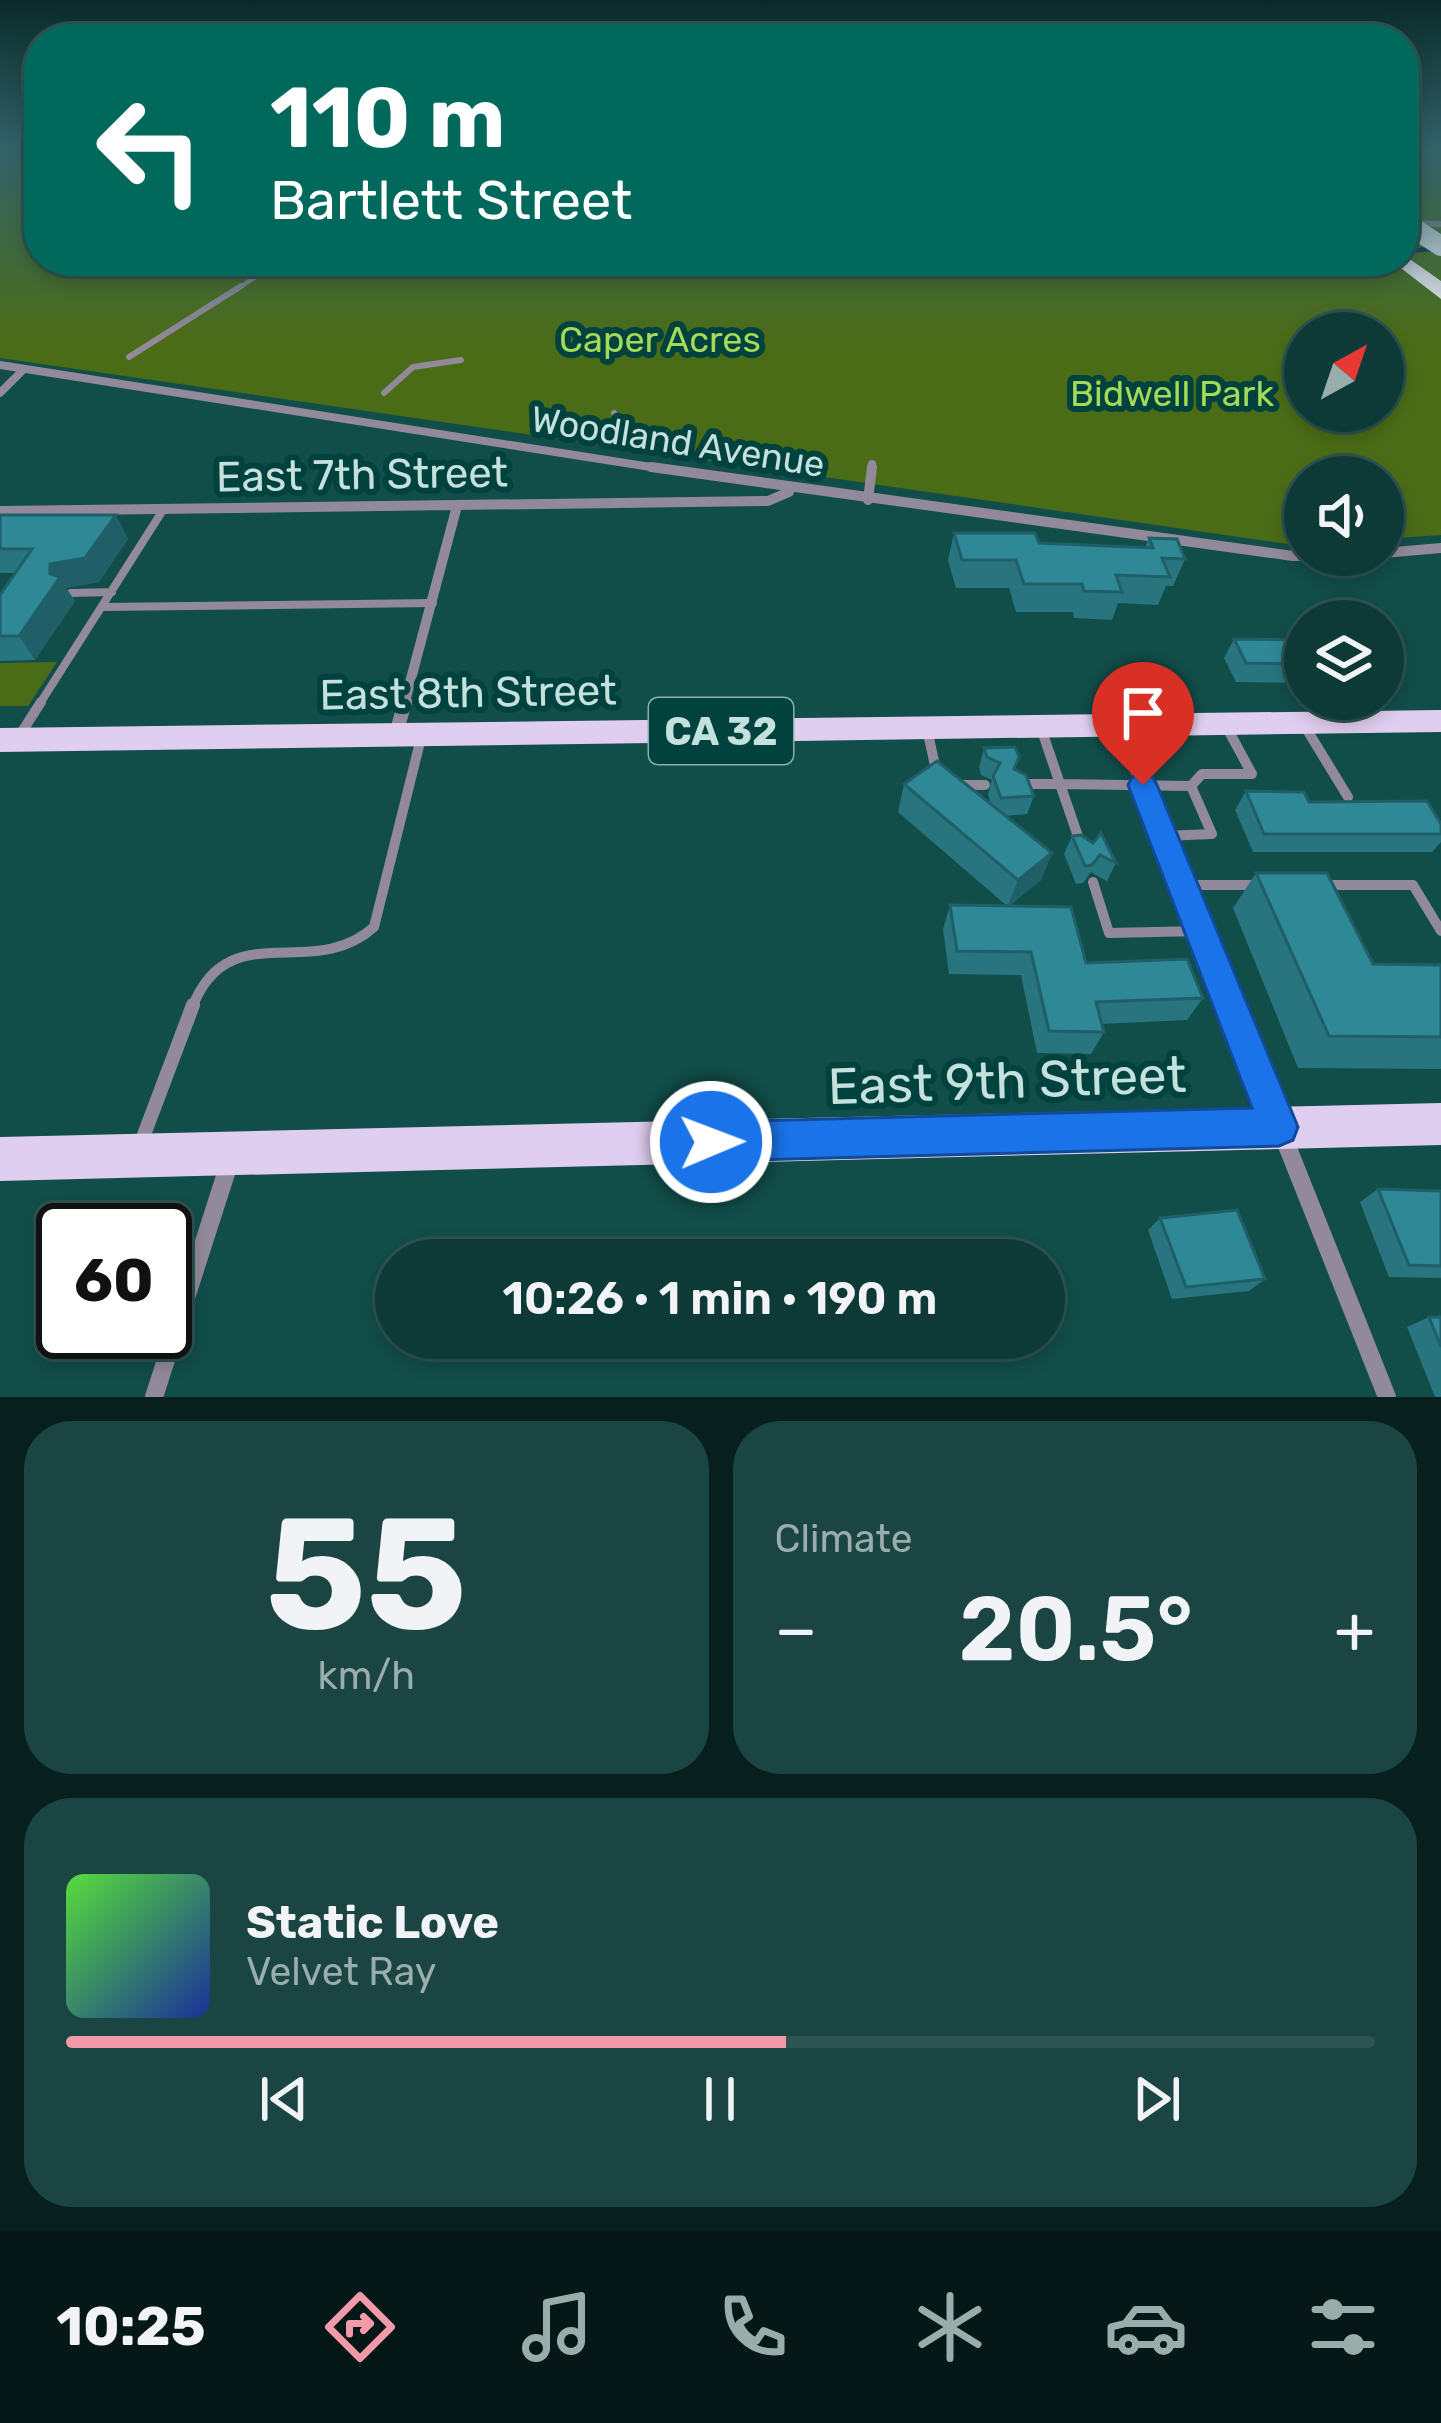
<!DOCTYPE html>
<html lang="en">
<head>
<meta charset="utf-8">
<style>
	body { margin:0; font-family:Rubik,sans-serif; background:#1b4542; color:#f1f3f6; height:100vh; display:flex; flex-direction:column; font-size:45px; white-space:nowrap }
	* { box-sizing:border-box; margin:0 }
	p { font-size:39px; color:#9aadad }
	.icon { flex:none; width:66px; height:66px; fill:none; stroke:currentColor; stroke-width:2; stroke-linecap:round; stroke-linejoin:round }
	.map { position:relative; height:1397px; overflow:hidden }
	.sheet { display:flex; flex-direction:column; gap:24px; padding:24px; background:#07201e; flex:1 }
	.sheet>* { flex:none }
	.guide { position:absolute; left:24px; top:24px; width:1395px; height:252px; border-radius:48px; box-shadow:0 6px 18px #0003,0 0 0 3px #2d5452; background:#00695c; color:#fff; overflow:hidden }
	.needle { width:78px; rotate:40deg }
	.buttons { position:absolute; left:1284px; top:312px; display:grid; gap:24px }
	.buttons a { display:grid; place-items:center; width:120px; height:120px; border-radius:50%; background:#0d3a37; box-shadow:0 6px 18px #0003,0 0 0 3px #2d5452; font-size:60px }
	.speed { position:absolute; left:36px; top:1203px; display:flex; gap:24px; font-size:60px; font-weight:700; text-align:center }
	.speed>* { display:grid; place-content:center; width:156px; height:156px; border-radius:50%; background:#0d3a37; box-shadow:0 6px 18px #0003,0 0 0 3px #2d5452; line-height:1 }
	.speed .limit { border:6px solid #111; border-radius:18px; background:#fff; color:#111 }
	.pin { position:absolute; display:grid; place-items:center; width:102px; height:102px; color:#fff; margin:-123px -51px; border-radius:50% 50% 50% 0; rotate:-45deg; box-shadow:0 0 12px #0007 }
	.pin .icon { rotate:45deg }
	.me { position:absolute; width:132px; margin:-66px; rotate:89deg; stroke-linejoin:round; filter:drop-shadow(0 0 9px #0008) }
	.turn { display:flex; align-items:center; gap:42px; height:252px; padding:0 48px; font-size:54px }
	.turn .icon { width:156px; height:156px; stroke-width:2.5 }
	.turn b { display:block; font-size:84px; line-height:102px }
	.big { font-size:90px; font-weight:600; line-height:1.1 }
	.sheet .tile { flex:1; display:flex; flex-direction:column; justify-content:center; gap:18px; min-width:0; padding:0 42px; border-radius:48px; background:#1b4542 }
	.sheet .dial { align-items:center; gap:0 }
	.dial b { font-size:156px; line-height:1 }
	.song { display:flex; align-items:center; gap:36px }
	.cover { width:144px; height:144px; border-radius:18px; background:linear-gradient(135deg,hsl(110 70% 55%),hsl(230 70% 35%)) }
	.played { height:12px; border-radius:6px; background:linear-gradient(90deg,#f39aa9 55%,#2d5452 55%) }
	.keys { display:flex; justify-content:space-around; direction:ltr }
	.heat { display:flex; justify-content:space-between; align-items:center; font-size:66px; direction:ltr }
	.sheet .tiles { flex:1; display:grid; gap:24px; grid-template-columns:1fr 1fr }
	.tile:last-child { grid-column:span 2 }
	.trip { position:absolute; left:375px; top:1239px; width:690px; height:120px; border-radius:60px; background:#0d3a37; box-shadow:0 6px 18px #0003,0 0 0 3px #2d5452; font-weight:600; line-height:120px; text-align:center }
	.menu { display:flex; height:192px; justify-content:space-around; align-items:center; background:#051716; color:#9aadad }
	.menu .icon { width:84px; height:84px }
	.menu .current { color:#f39aa9 }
	.menu b { font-size:54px; color:#f1f3f6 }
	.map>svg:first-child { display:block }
	.green { fill:#4b6c17; fill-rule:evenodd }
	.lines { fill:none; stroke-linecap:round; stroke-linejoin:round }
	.stream { stroke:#002e54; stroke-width:4.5 }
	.service-far4 { stroke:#92899a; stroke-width:4.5 }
	.service-far3 { stroke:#92899a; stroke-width:6 }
	.service-far2 { stroke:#92899a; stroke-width:8 }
	.service-far1 { stroke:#92899a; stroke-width:10 }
	.service { stroke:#92899a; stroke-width:14 }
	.minor-far3 { stroke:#92899a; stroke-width:8 }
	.minor-far2 { stroke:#92899a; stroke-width:10 }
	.minor-far1 { stroke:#92899a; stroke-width:14 }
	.minor { stroke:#92899a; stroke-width:18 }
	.tertiary { fill:#92899a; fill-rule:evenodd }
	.primary { fill:#e0cef0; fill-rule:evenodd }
	.motorway { fill:#f5f1f9; fill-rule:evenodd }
	.motorway-bridge { stroke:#f5f1f9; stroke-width:20 }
	.wall { fill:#287580 }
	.shaded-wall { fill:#205f68 }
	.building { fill:#2e8895; stroke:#205f68; stroke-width:3 }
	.route { fill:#1a73e8; stroke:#114b97; stroke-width:3 }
	.labels { text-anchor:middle; stroke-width:12; stroke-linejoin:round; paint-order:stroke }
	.far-park-label { font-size:36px; fill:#a3da56; stroke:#01423f }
	.far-street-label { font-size:36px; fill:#c5e1de; stroke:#01423f }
	.shield { fill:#01423f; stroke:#8ab1ae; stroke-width:3 }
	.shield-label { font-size:39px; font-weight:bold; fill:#c5e1de }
	.street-label { font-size:42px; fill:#c5e1de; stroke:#01423f }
	.near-street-label { font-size:51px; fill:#c5e1de; stroke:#01423f }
</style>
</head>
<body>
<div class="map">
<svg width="1441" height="1397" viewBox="0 0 1441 1397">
	<rect width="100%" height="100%" fill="#114d49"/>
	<path class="green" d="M0,147H39V261H1404V147H1441V535L1383,539V477H1305V545L1301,546L0,358ZM1305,333H1383V411H1305Z
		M57,662L28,706H0V663Z"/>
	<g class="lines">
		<path class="stream" d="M1404,251L1434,249
			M1112,261H1276"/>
		<path class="service-far4" d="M237,289L260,274"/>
		<path class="service-far3" d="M129,357L241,286
			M384,393L413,367L461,360
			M614,413L625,427"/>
		<path class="service-far2" d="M71,593L112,592
			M102,607L433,603
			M39,705L163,510"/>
		<path class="service-far1" d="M1304,725L1348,797
			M1041,728L1060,784L1191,786L1212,834L1163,836
			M927,729L936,770
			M18,738L41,702
			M1022,784H1060L1081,845
			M959,785H985
			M1191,786L1202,774H1252L1226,726
			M1093,882L1109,933L1201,931
			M1182,885H1261
			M1326,885H1413L1441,931
			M192,1008C228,913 312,983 374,927L422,734"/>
		<path class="service" d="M142,1140L193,1005"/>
		<path class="minor-far3" d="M0,365L670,470
			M0,393L24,369
			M871,470L872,464"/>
		<path class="minor-far2" d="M651,467L1293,556L1350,555
			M868,500L872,467
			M0,511L768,501L789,492
			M1383,553L1441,548
			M404,705L457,506"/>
		<path class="minor-far1" d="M1120,727L1232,1008
			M396,734L405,702"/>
		<path class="minor" d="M1231,1005L1387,1397
			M154,1397L230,1161"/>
		<path class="tertiary" d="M1404,220L1441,221V227L1404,226Z"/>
		<path class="primary" d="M1441,710V732L0,752V728Z
			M1441,1103V1145L0,1181V1137Z"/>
		<path class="motorway" d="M1404,255L1441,281V299L1397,265L1394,261H1404Z"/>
		<path class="motorway-bridge" d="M1404,222L1441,246"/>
	</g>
	<path class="wall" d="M0,515L128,539L99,582L66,588L75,601L35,660L0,661V595L15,573H0Z
		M954,533L1039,543L1145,547L1149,538L1185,559L1173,586H1166L1158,605L1118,603L1112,620L1074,618L1073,612H1016L1009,588H956L948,560Z
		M1234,639L1305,664V679L1303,683L1236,682L1224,658Z
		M984,748L1015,770L1034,796L1027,814L1005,816L1052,853L1041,880L1009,906L1086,963L1203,998L1187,1020L1101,1024L1104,1032L1091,1054L1037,1053L1021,975L949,974L943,929L950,905L1007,906L898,812L904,784L991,805L988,794L992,780L981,775L979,767Z
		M1246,791L1441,824V842L1432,852H1253L1235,810Z
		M1072,836L1116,863L1107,881L1091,872L1083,883L1076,884L1064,854Z
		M1256,873L1373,964L1441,965V1069L1298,1068L1233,908Z
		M1378,1189L1441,1191V1278L1389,1277L1360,1202Z
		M1160,1218L1265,1279L1249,1291L1172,1299L1148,1230Z
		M1429,1317H1441V1397H1435L1407,1327Z"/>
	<path class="shaded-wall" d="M116,515L128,539L99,582L66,588L75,601L35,660L19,636L50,574V564Z
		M1052,853L1041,880L1008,906L1018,880Z"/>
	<path class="building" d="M0,515H116L85,558L50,564V574L60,577L19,636H0V595L32,549H0Z
		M954,533H1035L1039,543L1153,548L1149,538L1177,539L1185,559L1162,558L1170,577L1116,575L1122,592L1084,591L1082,584H1024L1016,560H962Z
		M1234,639L1300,640L1305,649V664L1246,663Z
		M1015,747L1019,757L1014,769L1026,775L1034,796L1001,798L993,776L1000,763L987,757L984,748Z
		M937,761L1052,853L1018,880L904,784Z
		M1246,791L1304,792L1309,802L1427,801L1441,824V834H1264Z
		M1101,833L1116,863L1100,855L1092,865L1085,866L1072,836L1081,835L1093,843Z
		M1256,873H1327L1373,964L1441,965V1037L1329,1036Z
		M950,905L1071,907L1086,963L1187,959L1203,998L1096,1002L1104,1032L1049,1031L1031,952L957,951Z
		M1378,1189L1441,1191V1266L1409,1265Z
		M1237,1210L1265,1279L1186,1287L1160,1218Z
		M1429,1317H1441V1347Z"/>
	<linearGradient id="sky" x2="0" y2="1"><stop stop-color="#092a28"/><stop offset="0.43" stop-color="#32626a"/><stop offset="1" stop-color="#32626a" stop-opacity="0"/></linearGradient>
	<rect width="1441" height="342" fill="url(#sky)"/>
	<path class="route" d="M1143,773L1153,777L1157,785L1298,1127L1293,1140L1279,1146L711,1161L697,1156L691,1142L697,1128L711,1122L1252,1108L1128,785L1132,777Z"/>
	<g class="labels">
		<g class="far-park-label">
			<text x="660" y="352">Caper Acres</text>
			<text x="1172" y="406">Bidwell Park</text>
		</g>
		<g class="far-street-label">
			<text transform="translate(678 441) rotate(9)" y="13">Woodland Avenue</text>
		</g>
		<rect class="shield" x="649" y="698" width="144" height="66" rx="9"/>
		<g class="shield-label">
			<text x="721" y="745">CA 32</text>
		</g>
		<g class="street-label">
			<text transform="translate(362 474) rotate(-1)" y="15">East 7th Street</text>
			<text transform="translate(468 692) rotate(-1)" y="15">East 8th Street</text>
		</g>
		<g class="near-street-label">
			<text transform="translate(1007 1080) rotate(-2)" y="18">East 9th Street</text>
		</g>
	</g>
</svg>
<div class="buttons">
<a><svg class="needle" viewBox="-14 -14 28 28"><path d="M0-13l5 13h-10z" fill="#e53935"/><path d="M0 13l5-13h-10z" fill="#9aadad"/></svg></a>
<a><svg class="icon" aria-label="sound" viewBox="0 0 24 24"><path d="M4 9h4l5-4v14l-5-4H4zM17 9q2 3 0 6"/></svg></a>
<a><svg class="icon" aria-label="layers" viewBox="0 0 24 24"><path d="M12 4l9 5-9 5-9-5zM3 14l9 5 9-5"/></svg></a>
</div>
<div class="speed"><div class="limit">60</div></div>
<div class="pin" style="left:1143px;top:785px;background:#d93025"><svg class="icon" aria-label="arrive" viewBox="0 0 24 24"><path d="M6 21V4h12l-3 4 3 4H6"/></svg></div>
<svg class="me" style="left:711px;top:1142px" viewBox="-20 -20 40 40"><circle r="17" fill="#1a73e8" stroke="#fff" stroke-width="3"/><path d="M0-11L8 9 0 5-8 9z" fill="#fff"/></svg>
<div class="trip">10:26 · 1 min · 190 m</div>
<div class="guide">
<div class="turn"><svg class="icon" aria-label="left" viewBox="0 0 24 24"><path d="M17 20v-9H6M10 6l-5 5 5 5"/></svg><div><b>110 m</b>Bartlett Street</div></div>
</div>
</div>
<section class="sheet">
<div class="tiles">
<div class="tile dial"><b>55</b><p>km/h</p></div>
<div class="tile"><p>Climate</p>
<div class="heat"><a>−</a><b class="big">20.5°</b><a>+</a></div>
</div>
<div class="tile">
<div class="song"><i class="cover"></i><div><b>Static Love</b><p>Velvet Ray</p></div></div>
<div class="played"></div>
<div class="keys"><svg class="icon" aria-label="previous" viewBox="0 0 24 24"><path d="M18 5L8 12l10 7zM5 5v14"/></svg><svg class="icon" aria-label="pause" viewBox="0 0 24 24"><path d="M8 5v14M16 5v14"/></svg><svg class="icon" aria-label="next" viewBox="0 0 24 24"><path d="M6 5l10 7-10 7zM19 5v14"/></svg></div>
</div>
</div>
</section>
<nav class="menu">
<b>10:25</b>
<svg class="icon current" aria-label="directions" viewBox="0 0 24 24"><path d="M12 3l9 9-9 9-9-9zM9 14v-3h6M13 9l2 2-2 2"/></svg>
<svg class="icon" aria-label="music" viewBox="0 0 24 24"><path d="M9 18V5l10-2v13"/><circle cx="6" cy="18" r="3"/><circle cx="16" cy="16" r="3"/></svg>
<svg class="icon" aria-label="phone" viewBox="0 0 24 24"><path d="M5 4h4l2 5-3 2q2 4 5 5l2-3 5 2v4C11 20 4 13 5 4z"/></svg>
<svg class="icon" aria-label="climate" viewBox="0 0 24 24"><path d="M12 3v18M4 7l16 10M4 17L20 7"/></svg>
<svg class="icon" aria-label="car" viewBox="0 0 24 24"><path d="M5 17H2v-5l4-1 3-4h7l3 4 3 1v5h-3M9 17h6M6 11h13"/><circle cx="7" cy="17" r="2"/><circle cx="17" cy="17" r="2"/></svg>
<svg class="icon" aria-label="filters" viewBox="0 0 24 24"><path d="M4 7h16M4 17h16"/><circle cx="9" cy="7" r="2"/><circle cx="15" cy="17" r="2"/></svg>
</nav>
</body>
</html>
